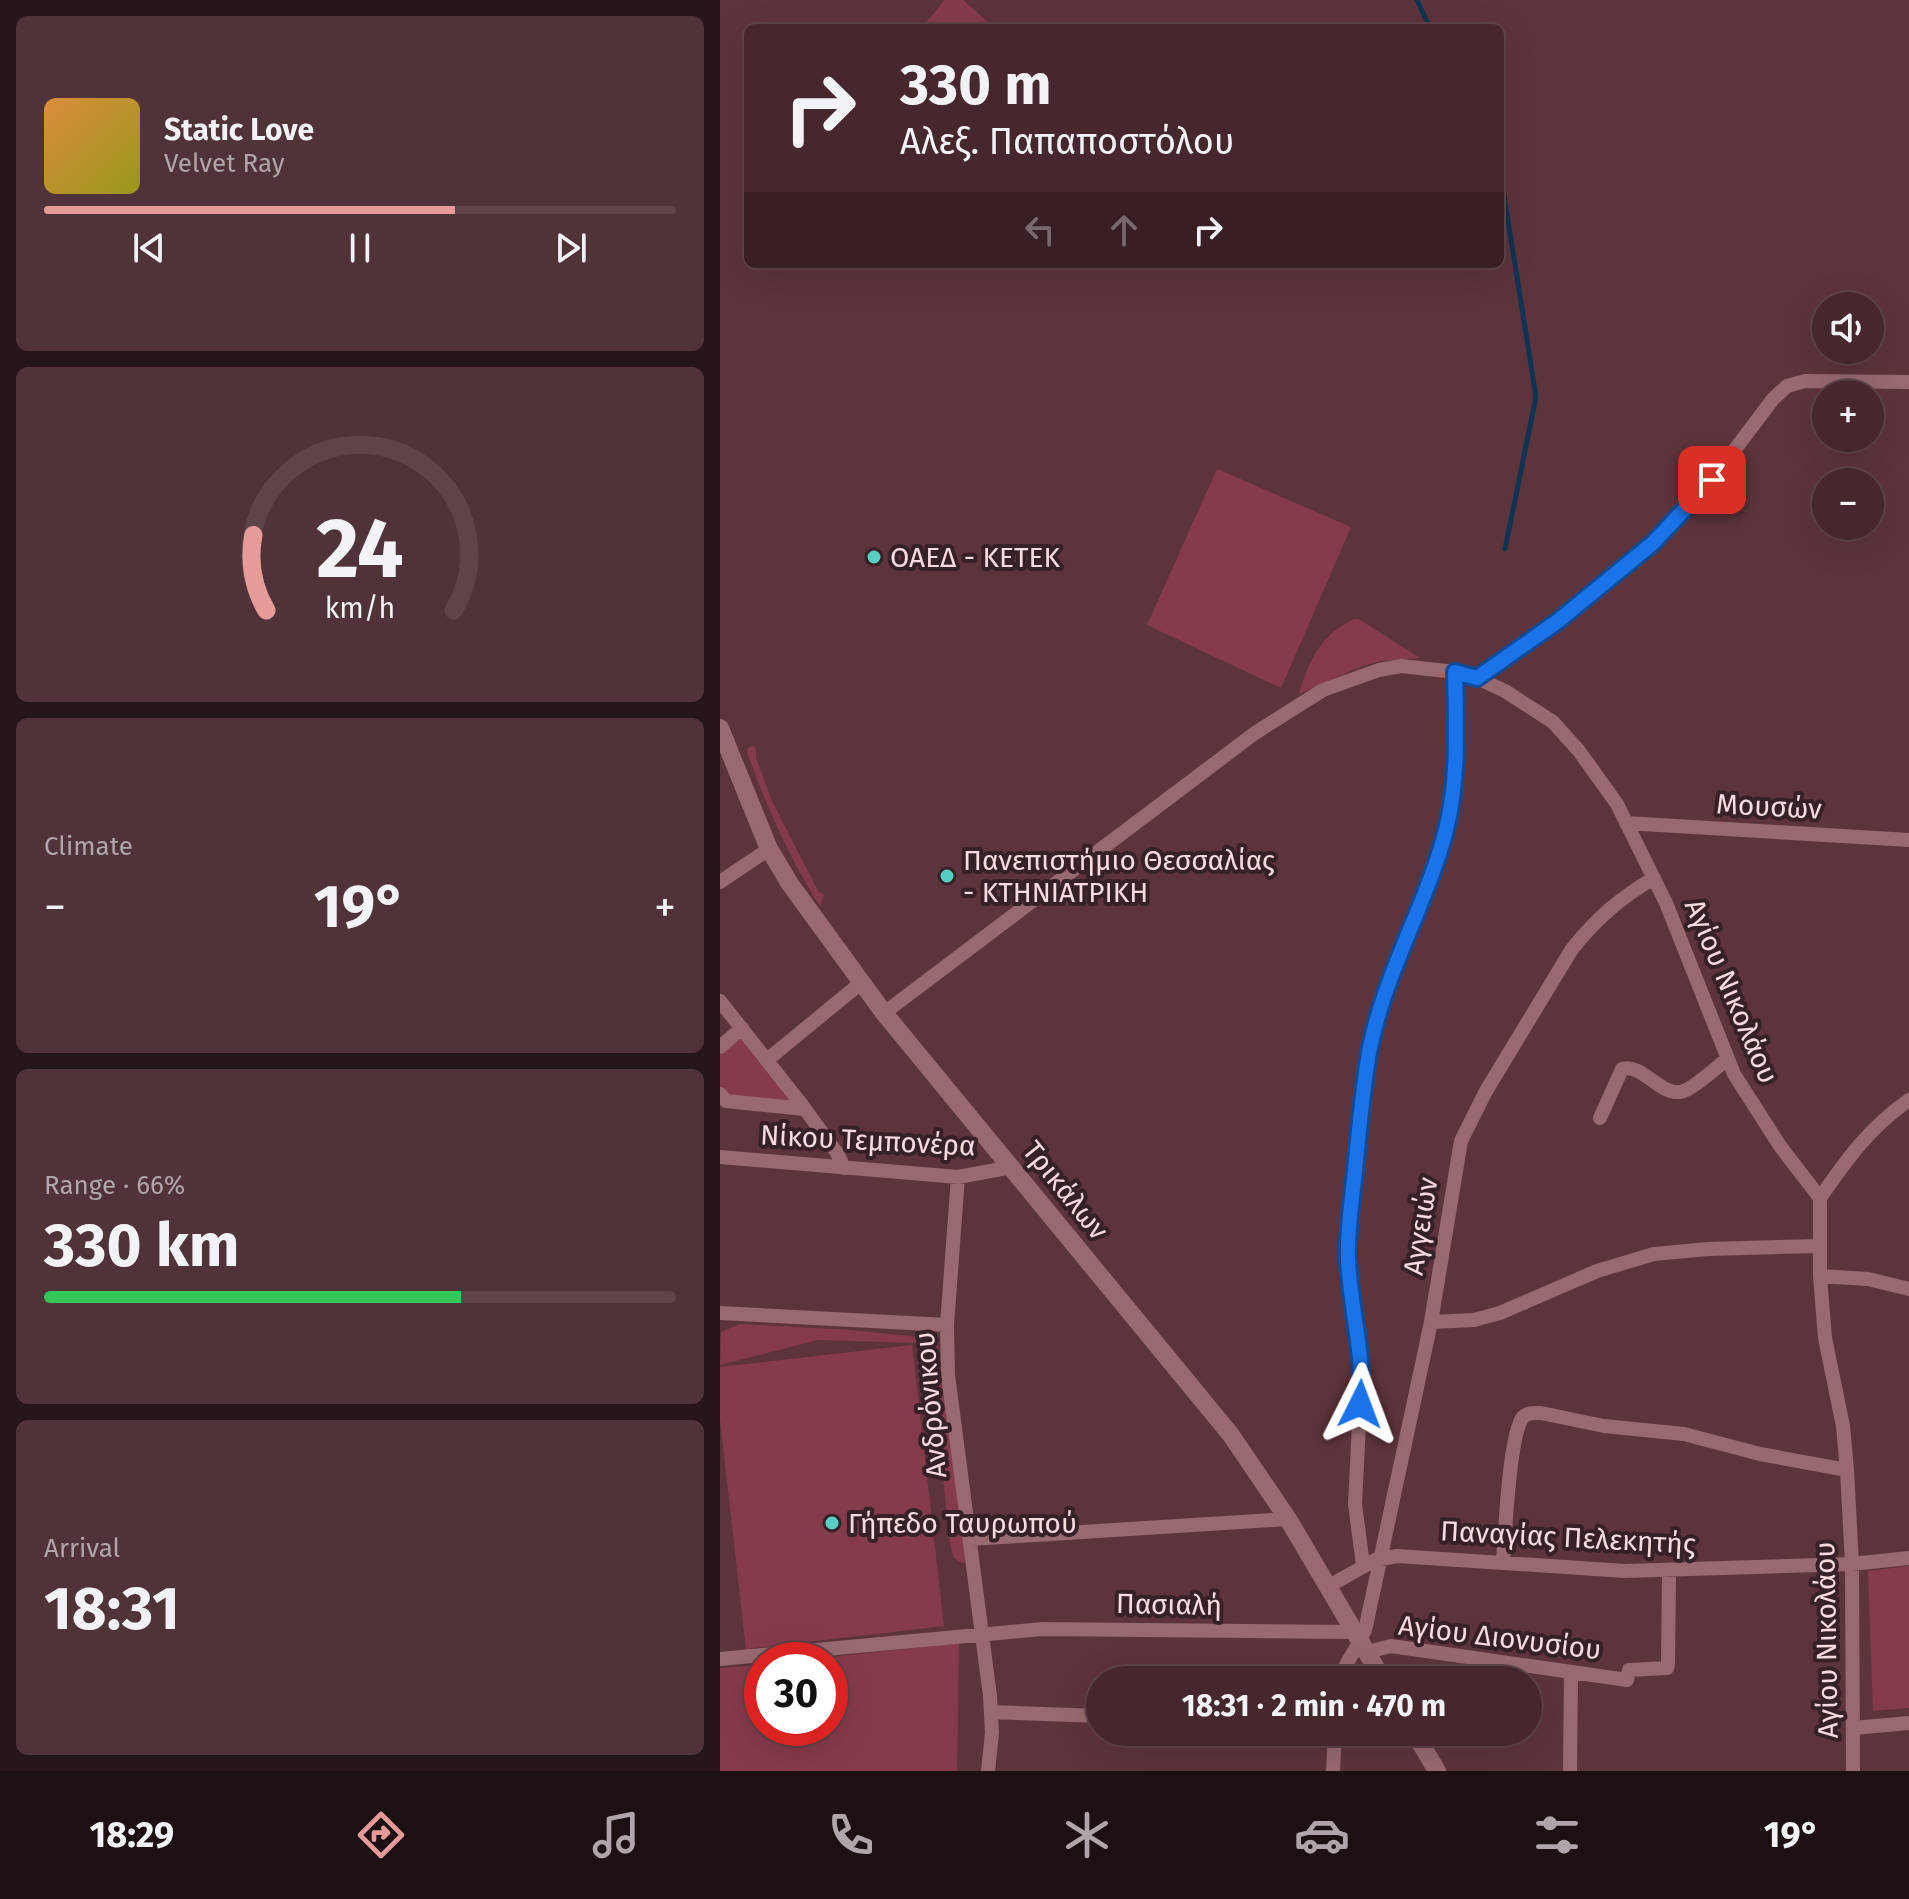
<!DOCTYPE html>
<html lang="en">
<head>
<meta charset="utf-8">
<style>
	body { margin:0; font-family:"Fira Sans",sans-serif; background:#503339; color:#f1f3f6; height:100vh; display:flex; flex-direction:column; font-size:30px; white-space:nowrap }
	* { box-sizing:border-box; margin:0 }
	p { font-size:26px; color:#b0a5aa }
	.icon { flex:none; width:44px; height:44px; fill:none; stroke:currentColor; stroke-width:2; stroke-linecap:round; stroke-linejoin:round }
	.map { position:relative; flex:1; overflow:hidden }
	.sheet { display:flex; flex-direction:column; gap:16px; padding:16px; background:#261519; width:720px }
	.sheet>* { flex:none }
	.hud { position:absolute; left:24px; top:24px; width:760px; height:244px; border-radius:12px; box-shadow:0 8px 32px #0002,0 0 0 2px #5e4449; background:#46272d; color:#f1f3f6; overflow:hidden }
	.buttons { position:absolute; left:1092px; top:292px; display:grid; gap:16px }
	.buttons a { display:grid; place-items:center; width:72px; height:72px; border-radius:50%; background:#46272d; box-shadow:0 8px 32px #0002,0 0 0 2px #5e4449; font-size:40px }
	.speed { position:absolute; left:24px; top:1642px; display:flex; gap:16px; font-size:40px; font-weight:700; text-align:center }
	.speed>* { display:grid; place-content:center; width:104px; height:104px; border-radius:50%; background:#46272d; box-shadow:0 8px 32px #0002,0 0 0 2px #5e4449; line-height:1 }
	.speed .limit { border:12px solid #d22; background:#fff; color:#111 }
	.pin { position:absolute; display:grid; place-items:center; width:68px; height:68px; color:#fff; margin:-34px; border-radius:16px; box-shadow:0 4px 12px #0006 }
	.me { position:absolute; width:88px; margin:-44px; rotate:3deg; stroke-linejoin:round; filter:drop-shadow(0 0 6px #0008) }
	.turn { display:flex; align-items:center; gap:28px; height:168px; padding:0 24px; font-size:36px }
	.turn .icon { width:104px; height:104px; stroke-width:2.5 }
	.turn b { display:block; font-size:56px; line-height:68px }
	.lanes { display:flex; align-items:center; height:76px; padding:0 24px; background:#0003; justify-content:center; gap:40px; direction:ltr }
	.lanes .off { opacity:.35 }
	.big { font-size:60px; font-weight:700; line-height:1.1 }
	.sheet .card { flex:1; display:flex; flex-direction:column; justify-content:center; gap:12px; min-width:0; padding:0 28px; border-radius:12px; background:#503339 }
	.sheet .dial { align-items:center; gap:0 }
	.dial svg { height:208px; overflow:visible; fill:none; stroke:#5e4449; stroke-width:7; stroke-linecap:round; text-anchor:middle }
	.dial text { fill:#f1f3f6; stroke:none }
	.song { display:flex; align-items:center; gap:24px }
	.cover { width:96px; height:96px; border-radius:12px; background:linear-gradient(135deg,hsl(30 70% 55%),hsl(60 70% 35%)) }
	.played { height:8px; border-radius:4px; background:linear-gradient(90deg,#e69b98 65%,#5e4449 65%) }
	.keys { display:flex; justify-content:space-around; direction:ltr }
	.heat { display:flex; justify-content:space-between; align-items:center; font-size:44px; direction:ltr }
	.charge { height:12px; border-radius:6px; background:linear-gradient(90deg,#34c759 66%,#5e4449 0) }
	.trip { position:absolute; left:366px; top:1666px; width:456px; height:80px; border-radius:40px; background:#46272d; box-shadow:0 8px 32px #0002,0 0 0 2px #5e4449; font-weight:700; line-height:80px; text-align:center }
	.tab-bar { display:flex; height:128px; justify-content:space-around; align-items:center; background:#1c1012; color:#b0a5aa }
	.tab-bar .icon { width:56px; height:56px }
	.tab-bar .selected { color:#e69b98 }
	.tab-bar b { font-size:36px; color:#f1f3f6 }
	main { display:flex; flex:1; min-height:0 }
	.map>svg:first-child { display:block }
	.green { fill:#863b4d }
	.lines { fill:none; stroke-linecap:round; stroke-linejoin:round }
	.stream { stroke:#0f3352; stroke-width:5 }
	.street { stroke:#986971; stroke-width:14 }
	.secondary { stroke:#986971; stroke-width:18 }
	.route-casing { stroke:#114b97; stroke-width:20 }
	.route { stroke:#1a73e8; stroke-width:14 }
	.poi-dot { fill:#56cec3; stroke:#362226; stroke-width:3 }
	.labels { text-anchor:middle; stroke-width:8; stroke-linejoin:round; paint-order:stroke }
	.poi-label { font-size:28px; fill:#f7dbdf; stroke:#362226; text-anchor:start }
	.street-label { font-size:28px; fill:#f7dbdf; stroke:#362226 }
</style>
</head>
<body>
<main>
<section class="sheet">
<div class="card">
<div class="song"><i class="cover"></i><div><b>Static Love</b><p>Velvet Ray</p></div></div>
<div class="played"></div>
<div class="keys"><svg class="icon" aria-label="previous" viewBox="0 0 24 24"><path d="M18 5L8 12l10 7zM5 5v14"/></svg><svg class="icon" aria-label="pause" viewBox="0 0 24 24"><path d="M8 5v14M16 5v14"/></svg><svg class="icon" aria-label="next" viewBox="0 0 24 24"><path d="M6 5l10 7-10 7zM19 5v14"/></svg></div>
</div>
<div class="card dial"><svg viewBox="0 0 100 80">
<path d="M14 69A42 42 0 1 1 86 69"/>
<path d="M14 69A42 42 0 0 1 9 40" stroke="#e69b98"/>
<text x="50" y="56" font-size="32" font-weight="700">24</text>
<text x="50" y="72" font-size="11">km/h</text>
</svg></div>
<div class="card"><p>Climate</p>
<div class="heat"><a>−</a><b class="big">19°</b><a>+</a></div>
</div>
<div class="card"><p>Range · 66%</p><b class="big">330 km</b><div class="charge"></div></div>
<div class="card"><p>Arrival</p><b class="big">18:31</b></div>
</section>
<div class="map">
<svg width="1189" height="1771" viewBox="0 0 1189 1771">
	<rect width="100%" height="100%" fill="#5e343c"/>
	<path class="green" d="M225,0H243L275,28H201Z
		M497,469L631,527L561,688L427,625Z
		M634,619L640,620L700,658L661,661L642,666L579,694C590,658 600,636 634,619Z
		M33,746L36,749V758L52,801L98,891L104,895L101,904L99,905C69,856 46,806 27,752L28,748Z
		M23,1031L82,1106L7,1099L0,1090V1051Z
		M20,1324L131,1330L190,1336L198,1338L200,1343L98,1340L0,1365L1,1332Z
		M213,1340L217,1341L246,1562L242,1563L234,1558L231,1549L208,1344Z
		M192,1345L224,1626L26,1649L0,1420V1367Z
		M1189,1566V1708L1153,1711L1148,1571Z
		M239,1643L237,1771H0V1668L42,1665V1728H110V1660H85Z"/>
	<g class="lines">
		<path class="stream" d="M697,0L710,28
			M780,170L816,397L785,549"/>
		<path class="street" d="M757,678L838,621L933,543L979,497L1053,399L1067,386L1085,381L1189,382
			M906,823L1189,840
			M0,882L49,849
			M0,1001L82,1105L117,1153L124,1168
			M164,1013L535,733L603,690L659,670L681,666L735,672L757,678L785,691L833,722L859,751L897,804L946,903L1014,1074L1060,1146L1100,1198V1276L1105,1338L1123,1426L1127,1470L1132,1564L1133,1771
			M0,1047L22,1028
			M47,1060L142,982
			M0,1094L6,1101L85,1109
			M880,1118L902,1069C922,1063 938,1094 960,1092C971,1091 997,1067 1007,1059
			M0,1157L238,1177L292,1167
			M238,1177L227,1325L228,1375L270,1696L272,1733L268,1771
			M1100,1198C1127,1159 1149,1128 1189,1100
			M1100,1276L1148,1279L1189,1289
			M0,1313L227,1325
			M711,1322L754,1320L780,1313L877,1271L934,1254L988,1249L1099,1246
			M251,1539L568,1519
			M783,1562C785,1536 789,1434 803,1417C808,1412 815,1413 821,1413L884,1426L964,1434L1040,1454L1127,1470
			M643,1565L635,1504L642,1364L629,1274V1226L644,1088L654,1028L664,994L710,880L730,809L736,745L735,672
			M609,1586L655,1560L677,1556L905,1571L1132,1564L1189,1558
			M647,1652L671,1646L907,1680L909,1670L947,1668L948,1664L949,1571
			M0,1659L322,1629L635,1632
			M620,1680C625,1659 641,1647 646,1626L711,1322L741,1141L766,1091L852,949C877,918 900,898 934,878
			M271,1712L380,1716
			M1133,1728L1189,1723
			M613,1771L615,1732
			M850,1771L851,1672"/>
		<path class="secondary" d="M0,728L49,849L70,884L164,1013L511,1435L568,1519L663,1680
			M694,1732L717,1771"/>
	</g>
	<g class="lines">
		<defs>
			<path id="route" d="M640,1404C645,1352 630,1309 628,1259C627,1233 631,1207 634,1180C638,1142 641,1104 647,1065C659,982 705,910 726,830C739,779 736,724 735,672L757,678L838,621L933,543L992,480"/>
		</defs>
		<use href="#route" class="route-casing"/>
		<use href="#route" class="route"/>
	</g>
	<g class="poi-dot">
		<circle cx="154" cy="557" r="8"/>
		<circle cx="227" cy="876" r="8"/>
		<circle cx="112" cy="1523" r="8"/>
	</g>
	<g class="labels">
		<g class="poi-label">
			<text x="170" y="567">ΟΑΕΔ - ΚΕΤΕΚ</text>
			<text x="243" y="870">Πανεπιστήμιο Θεσσαλίας<tspan x="243" dy="32">- ΚΤΗΝΙΑΤΡΙΚΗ</tspan></text>
			<text x="128" y="1533">Γήπεδο Ταυρωπού</text>
		</g>
		<g class="street-label">
			<text transform="translate(1049 806) rotate(3)" y="10">Μουσών</text>
			<text transform="translate(1012 991) rotate(67)" y="10">Αγίου Νικολάου</text>
			<text transform="translate(148 1140) rotate(3)" y="10">Νίκου Τεμπονέρα</text>
			<text transform="translate(346 1190) rotate(51)" y="10">Τρικάλων</text>
			<text transform="translate(700 1226) rotate(-81)" y="10">Αγγειών</text>
			<text transform="translate(210 1405) rotate(-95)" y="10">Ανδρόνικου</text>
			<text transform="translate(848 1537) rotate(3)" y="10">Παναγίας Πελεκητής</text>
			<text transform="translate(449 1604) rotate(1)" y="10">Πασιαλή</text>
			<text transform="translate(780 1637) rotate(7)" y="10">Αγίου Διονυσίου</text>
			<text transform="translate(1106 1640) rotate(-91)" y="10">Αγίου Νικολάου</text>
		</g>
	</g>
</svg>
<div class="buttons">
<a><svg class="icon" aria-label="sound" viewBox="0 0 24 24"><path d="M4 9h4l5-4v14l-5-4H4zM17 9q2 3 0 6"/></svg></a>
<a>+</a>
<a>−</a>
</div>
<div class="speed"><div class="limit">30</div></div>
<div class="pin" style="left:992px;top:480px;background:#d93025"><svg class="icon" aria-label="arrive" viewBox="0 0 24 24"><path d="M6 21V4h12l-3 4 3 4H6"/></svg></div>
<svg class="me" style="left:640px;top:1404px" viewBox="-20 -20 40 40"><path d="M0-17L14 15 0 8-14 15z" fill="#1a73e8" stroke="#fff" stroke-width="4"/></svg>
<div class="trip">18:31 · 2 min · 470 m</div>
<div class="hud">
<div class="turn"><svg class="icon" aria-label="right" viewBox="0 0 24 24"><path d="M7 20v-9h11M14 6l5 5-5 5"/></svg><div><b>330 m</b>Αλεξ. Παπαποστόλου</div></div>
<div class="lanes"><svg class="icon off" aria-label="left" viewBox="0 0 24 24"><path d="M17 20v-9H6M10 6l-5 5 5 5"/></svg><svg class="icon off" aria-label="ahead" viewBox="0 0 24 24"><path d="M12 20V5M6 11l6-6 6 6"/></svg><svg class="icon" aria-label="right" viewBox="0 0 24 24"><path d="M7 20v-9h11M14 6l5 5-5 5"/></svg></div>
</div>
</div>
</main>
<nav class="tab-bar">
<b>18:29</b>
<svg class="icon selected" aria-label="directions" viewBox="0 0 24 24"><path d="M12 3l9 9-9 9-9-9zM9 14v-3h6M13 9l2 2-2 2"/></svg>
<svg class="icon" aria-label="music" viewBox="0 0 24 24"><path d="M9 18V5l10-2v13"/><circle cx="6" cy="18" r="3"/><circle cx="16" cy="16" r="3"/></svg>
<svg class="icon" aria-label="phone" viewBox="0 0 24 24"><path d="M5 4h4l2 5-3 2q2 4 5 5l2-3 5 2v4C11 20 4 13 5 4z"/></svg>
<svg class="icon" aria-label="climate" viewBox="0 0 24 24"><path d="M12 3v18M4 7l16 10M4 17L20 7"/></svg>
<svg class="icon" aria-label="car" viewBox="0 0 24 24"><path d="M5 17H2v-5l4-1 3-4h7l3 4 3 1v5h-3M9 17h6M6 11h13"/><circle cx="7" cy="17" r="2"/><circle cx="17" cy="17" r="2"/></svg>
<svg class="icon" aria-label="filters" viewBox="0 0 24 24"><path d="M4 7h16M4 17h16"/><circle cx="9" cy="7" r="2"/><circle cx="15" cy="17" r="2"/></svg>
<b>19°</b>
</nav>
</body>
</html>
